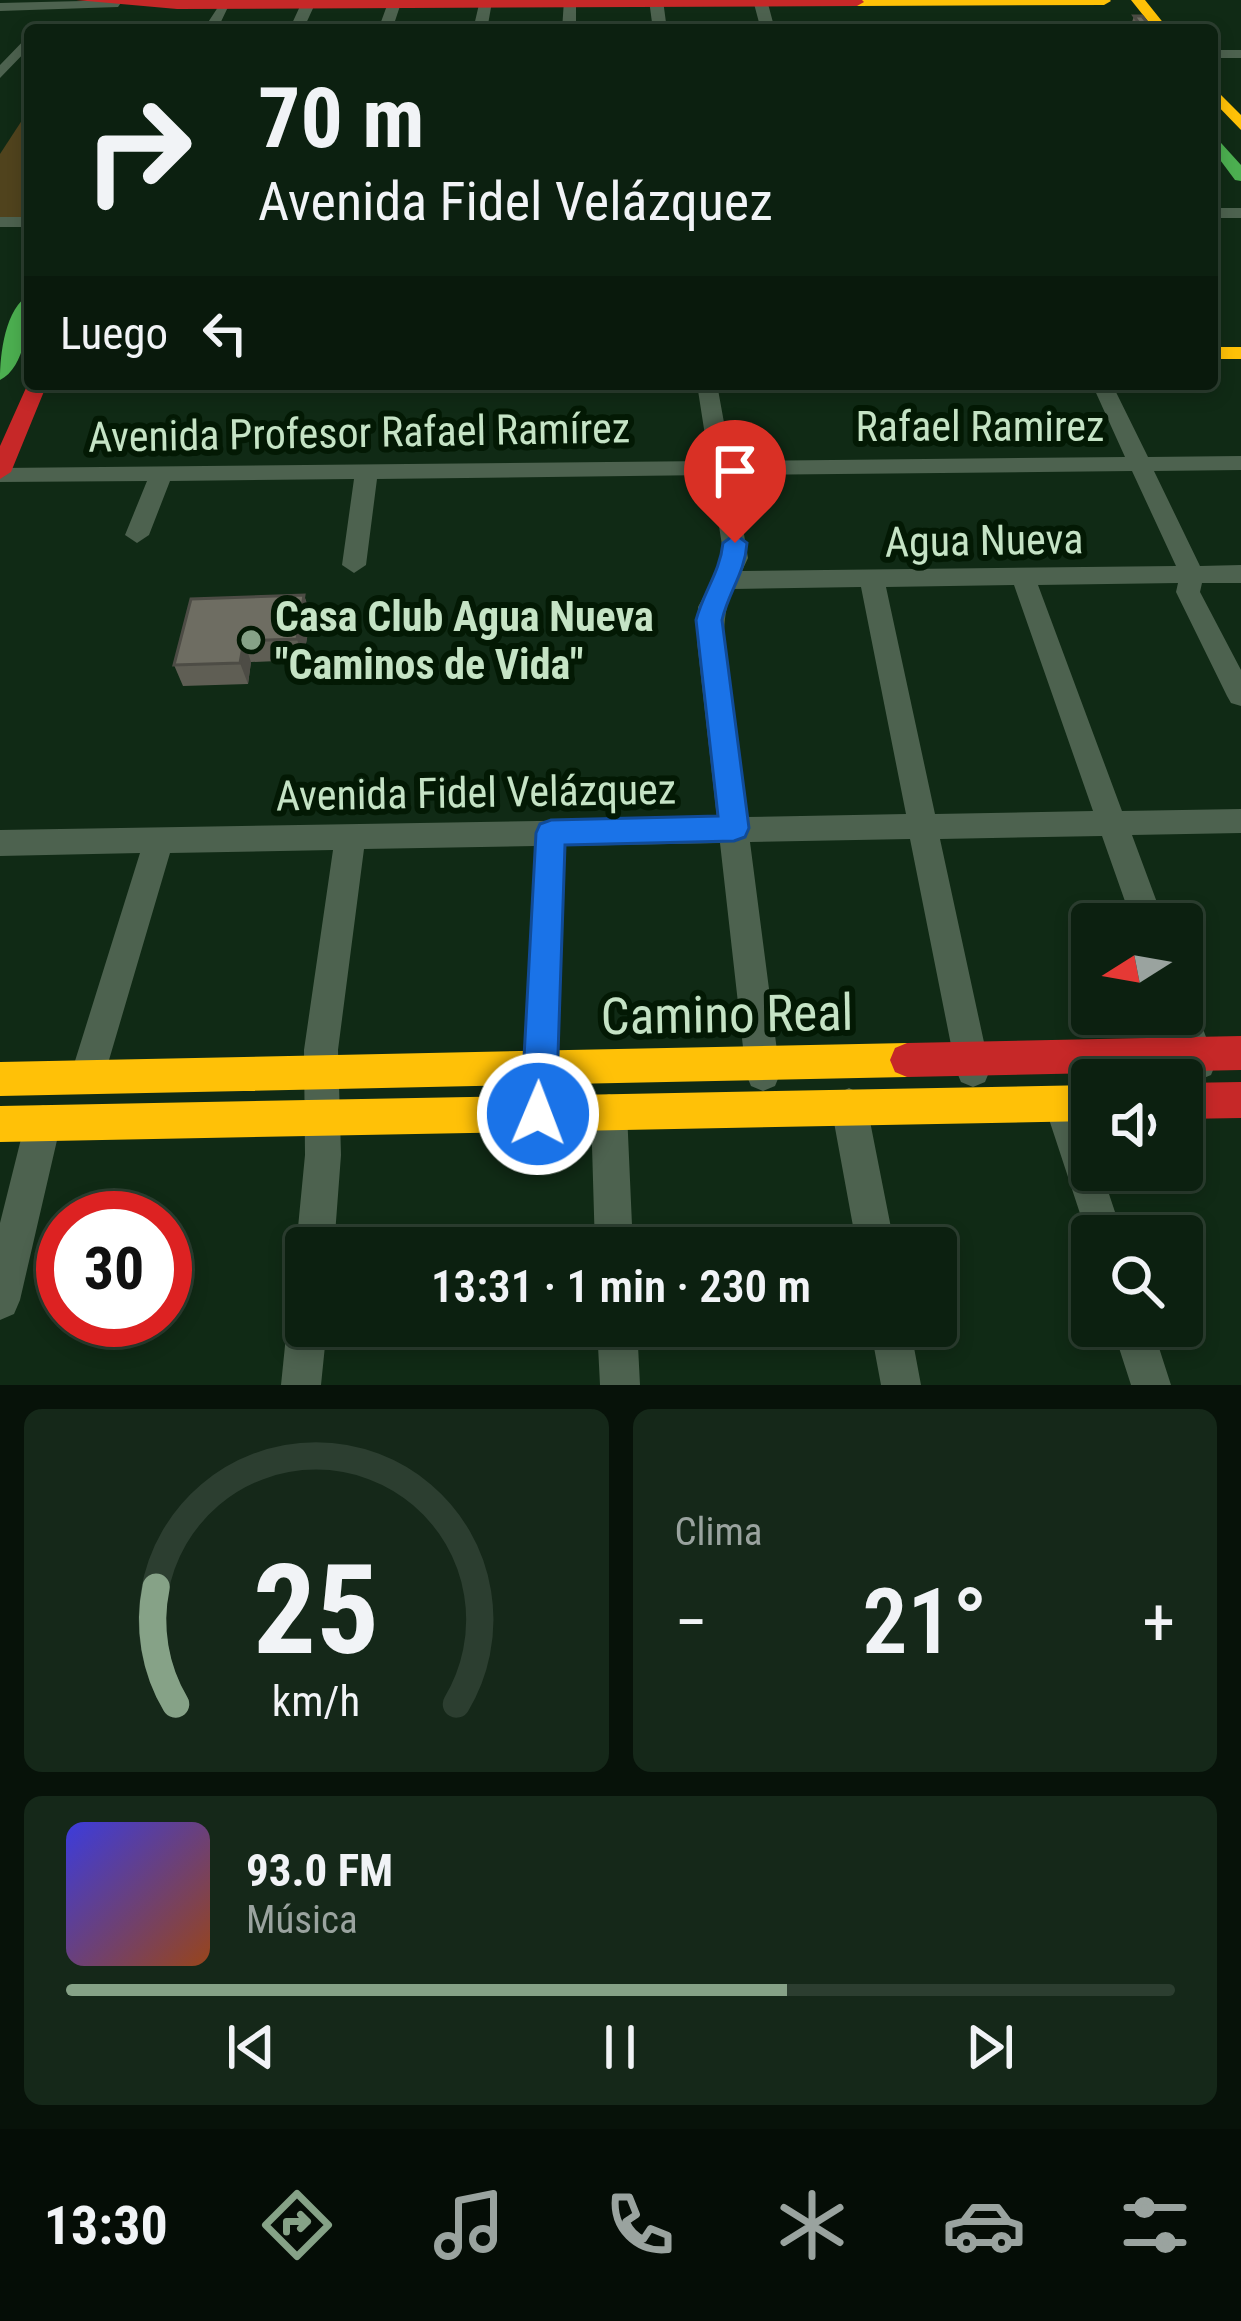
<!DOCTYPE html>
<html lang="es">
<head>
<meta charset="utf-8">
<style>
	body { margin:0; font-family:"Roboto Condensed",sans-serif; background:#152819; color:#f1f3f6; height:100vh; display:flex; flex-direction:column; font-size:45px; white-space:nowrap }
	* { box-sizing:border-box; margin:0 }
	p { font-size:39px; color:#9aa39f }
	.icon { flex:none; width:66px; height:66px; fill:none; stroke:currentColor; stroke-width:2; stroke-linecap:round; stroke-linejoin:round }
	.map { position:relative; height:1385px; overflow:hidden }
	.details { display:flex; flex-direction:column; gap:24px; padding:24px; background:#071209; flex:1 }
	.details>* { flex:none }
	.guide { position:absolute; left:24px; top:24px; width:1194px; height:366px; border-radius:12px; box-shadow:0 6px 18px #0003,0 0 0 3px #2c3e30; background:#0c2010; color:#f1f3f6; overflow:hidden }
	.needle { width:78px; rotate:259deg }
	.controls { position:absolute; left:1071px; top:903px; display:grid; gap:24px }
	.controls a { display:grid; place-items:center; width:132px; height:132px; border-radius:12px; background:#0c2010; box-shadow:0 6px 18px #0003,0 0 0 3px #2c3e30; font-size:60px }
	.speed { position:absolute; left:36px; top:1191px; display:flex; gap:24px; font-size:60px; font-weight:700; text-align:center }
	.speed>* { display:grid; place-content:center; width:156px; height:156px; border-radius:50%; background:#0c2010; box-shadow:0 6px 18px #0003,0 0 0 3px #2c3e30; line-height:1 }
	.speed .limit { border:18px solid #d22; background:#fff; color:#111 }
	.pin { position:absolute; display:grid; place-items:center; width:102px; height:102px; color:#fff; margin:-123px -51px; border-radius:50% 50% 50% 0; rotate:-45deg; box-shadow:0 0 12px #0007 }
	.pin .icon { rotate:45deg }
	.me { position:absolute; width:132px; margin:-66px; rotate:1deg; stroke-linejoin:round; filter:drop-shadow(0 0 9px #0008) }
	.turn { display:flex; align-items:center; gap:42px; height:252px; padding:0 36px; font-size:54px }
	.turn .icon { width:156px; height:156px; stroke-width:2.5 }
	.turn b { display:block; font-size:84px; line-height:102px }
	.then { display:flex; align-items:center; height:114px; padding:0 36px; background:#0003; gap:24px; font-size:45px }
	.big { font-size:90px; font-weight:600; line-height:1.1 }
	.details .card { flex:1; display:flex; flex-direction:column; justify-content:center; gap:18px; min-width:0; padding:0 42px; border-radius:18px; background:#152819 }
	.details .dial { align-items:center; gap:0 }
	.dial svg { height:312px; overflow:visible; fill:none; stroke:#2c3e30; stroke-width:7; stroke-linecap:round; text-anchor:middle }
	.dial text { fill:#f1f3f6; stroke:none }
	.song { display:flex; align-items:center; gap:36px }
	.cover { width:144px; height:144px; border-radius:18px; background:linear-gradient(135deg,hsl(240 70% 55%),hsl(20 70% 35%)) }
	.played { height:12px; border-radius:6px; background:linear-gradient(90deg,#86a287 65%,#2c3e30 65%) }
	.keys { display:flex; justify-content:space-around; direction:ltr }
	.heat { display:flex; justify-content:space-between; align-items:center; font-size:66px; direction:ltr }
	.details .tiles { flex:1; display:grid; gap:24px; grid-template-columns:1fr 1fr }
	.card:last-child { grid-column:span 2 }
	.trip { position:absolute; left:285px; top:1227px; width:672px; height:120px; border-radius:12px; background:#0c2010; box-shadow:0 6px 18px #0003,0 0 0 3px #2c3e30; font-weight:600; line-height:120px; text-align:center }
	.tab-bar { display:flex; height:192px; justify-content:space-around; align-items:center; background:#050d06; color:#9aa39f }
	.tab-bar .icon { width:84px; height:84px }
	.tab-bar .on { color:#86a287 }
	.tab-bar b { font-size:54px; color:#f1f3f6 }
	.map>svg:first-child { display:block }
	.green { fill:#50431d }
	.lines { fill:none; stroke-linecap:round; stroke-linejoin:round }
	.street { fill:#4d624f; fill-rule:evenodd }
	.fast { fill:#4caf50; fill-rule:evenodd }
	.slow { fill:#ffc107; fill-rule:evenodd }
	.jam { fill:#c62828; fill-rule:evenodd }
	.wall { fill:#5f5e54 }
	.shaded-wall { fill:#4d4c45 }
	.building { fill:#6e6d62; stroke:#4d4c45; stroke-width:3 }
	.route { fill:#1a73e8; stroke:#114b97; stroke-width:3 }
	.poi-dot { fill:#86a287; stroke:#031904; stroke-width:4.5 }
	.labels { text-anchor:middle; stroke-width:12; stroke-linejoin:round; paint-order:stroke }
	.street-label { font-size:42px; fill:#c5e3c5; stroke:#031904 }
	.poi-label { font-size:42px; font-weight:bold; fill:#c5e3c5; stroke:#031904; text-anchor:start }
	.near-street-label { font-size:51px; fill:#c5e3c5; stroke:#031904 }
</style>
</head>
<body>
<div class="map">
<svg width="1241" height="1385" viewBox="0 0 1241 1385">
	<rect width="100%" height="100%" fill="#102a15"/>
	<path class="green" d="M30,108V217H0V154Z"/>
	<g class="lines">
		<path class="street" d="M123,0L118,7L0,11V3Z
			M308,0L315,4L303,30H289L301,4Z
			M389,0L401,3L392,30H378Z
			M480,0L492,2L487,30H473Z
			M564,0L576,2V30H562Z
			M649,0H663L667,30H653Z
			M753,0H767L775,30H761Z
			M222,1L229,5L217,30H203Z
			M30,34V47L0,78V65Z
			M1212,50H1241V58H1212Z
			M1212,208H1241V218H1212Z
			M0,217H30V227H0Z
			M697,384H717L731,461L1125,457L1092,384H1112L1148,457L1241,456V470L1154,471L1200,566L1241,565V583H1202L1200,592L1241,670V706L1231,703L1227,696L1176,592L1178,583L1038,585L1122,811L1241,809V833L1132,835L1165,924H1133L1102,836L940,839L990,1070L985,1082L973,1087L961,1082L956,1070L910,839L750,842L780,1074L775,1086L763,1091L751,1086L746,1074L720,843L565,846L556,1079L551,1091L539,1096L527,1091L522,1079L535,846L364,849L338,1050L341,1155L334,1248H306V1263L302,1261L296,1248L305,1155L304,1050L333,850L170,853L104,1077L99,1089L87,1094L75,1089L70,1077L140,853L0,856V830L717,818L697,641L698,607L724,558L711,475L377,479L366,565L354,573L342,565L354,479L170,481L149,535L137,543L125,535L147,481L0,482V468L709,461ZM1132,471L1176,566L742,571L748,558L734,475ZM1014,585L1093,811L935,814L886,587ZM861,587L906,814L746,817C739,761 709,635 733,589Z
			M1182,999L1193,1003L1216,1063L1211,1075L1199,1080L1187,1075L1164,1014H1182Z
			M1062,1086L1074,1092C1085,1118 1092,1141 1092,1170H1101L1123,1236H1092V1250L1044,1104L1050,1092Z
			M849,1088L861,1094L867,1106L895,1248H857L831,1106L837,1094Z
			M609,1094L622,1099L627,1112L633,1248H595L591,1112L596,1099Z
			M43,1105L56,1110L61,1123L20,1300L14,1314L0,1320V1223L25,1123L30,1110Z
			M306,1307V1326H327L321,1385H281L287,1326L293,1312Z
			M597,1326H637L640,1385H600Z
			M870,1326H910L921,1385H881Z
			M1112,1326H1152L1171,1385H1131Z"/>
		<path class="fast" d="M1212,133L1241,165V181L1235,180L1212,149Z
			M30,294C30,320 25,368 0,380C0,354 5,308 30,294Z"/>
		<path class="slow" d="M852,0H1110L1111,1L1104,5L857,6Z
			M1131,0H1145L1169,30H1155Z
			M1212,86L1241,115V130L1212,100Z
			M1212,347H1241V359H1212Z
			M907,1043L919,1048L924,1060L919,1072L907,1077L0,1096V1062Z
			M1092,1085V1121L0,1142V1106Z"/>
		<path class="jam" d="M76,0H862L864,2L857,6L177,9Z
			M30,379V384H47L11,472L0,479V446Z
			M1241,1036V1070L907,1077L895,1072L890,1060L895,1048L907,1043Z
			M1241,1082V1118L1182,1119V1083Z"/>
	</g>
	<path class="wall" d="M1134,16L1153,30H1138L1132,22Z
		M304,595L311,616L303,660L251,662L248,684L183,686L174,665Z"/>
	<path class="shaded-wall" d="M304,595L311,616L303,660L297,639Z
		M244,641L251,662L248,684L240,663Z"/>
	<path class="building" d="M1134,16H1142L1153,30H1144Z
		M304,595L297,639L244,641L240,663L174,665L191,599Z"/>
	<path class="route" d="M735,534L747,543C745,573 729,591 722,620L749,828L745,837L734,841L565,845L556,1114L551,1126L538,1132L526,1126L521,1114L536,833L540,824L551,820L718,816L696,620C704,591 720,572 723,543Z"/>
	<circle class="poi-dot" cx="251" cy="640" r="12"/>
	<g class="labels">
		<g class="street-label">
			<text x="980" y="441">Rafael Ramirez</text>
			<text transform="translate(359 432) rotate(-1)" y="15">Avenida Profesor Rafael Ramírez</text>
			<text transform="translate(984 540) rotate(-1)" y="15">Agua Nueva</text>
			<text transform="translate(476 792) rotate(-1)" y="15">Avenida Fidel Velázquez</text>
		</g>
		<g class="poi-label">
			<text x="275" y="631">Casa Club Agua Nueva<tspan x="275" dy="48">"Caminos de Vida"</tspan></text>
		</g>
		<g class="near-street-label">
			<text transform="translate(727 1014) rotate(-1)" y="18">Camino Real</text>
		</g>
	</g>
</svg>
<div class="controls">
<a><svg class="needle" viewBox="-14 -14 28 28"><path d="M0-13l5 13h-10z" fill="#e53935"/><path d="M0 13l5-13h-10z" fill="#9aa39f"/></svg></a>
<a><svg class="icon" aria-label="sound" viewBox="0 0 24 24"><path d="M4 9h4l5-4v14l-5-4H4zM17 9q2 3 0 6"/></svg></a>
<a><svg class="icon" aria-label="search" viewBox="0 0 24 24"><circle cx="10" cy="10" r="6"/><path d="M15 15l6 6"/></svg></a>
</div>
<div class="speed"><div class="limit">30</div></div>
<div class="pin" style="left:735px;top:543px;background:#d93025"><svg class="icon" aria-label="arrive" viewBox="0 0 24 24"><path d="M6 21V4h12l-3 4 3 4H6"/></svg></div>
<svg class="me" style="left:538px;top:1114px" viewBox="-20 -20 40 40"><circle r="17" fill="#1a73e8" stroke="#fff" stroke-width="3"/><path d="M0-11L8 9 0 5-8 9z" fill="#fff"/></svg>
<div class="trip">13:31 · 1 min · 230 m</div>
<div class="guide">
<div class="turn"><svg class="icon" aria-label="right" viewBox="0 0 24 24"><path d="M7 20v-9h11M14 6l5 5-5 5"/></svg><div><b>70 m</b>Avenida Fidel Velázquez</div></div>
<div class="then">Luego<svg class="icon" aria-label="left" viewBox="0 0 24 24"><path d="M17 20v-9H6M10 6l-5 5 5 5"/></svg></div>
</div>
</div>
<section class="details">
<div class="tiles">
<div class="card dial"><svg viewBox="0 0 100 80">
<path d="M14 69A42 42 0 1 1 86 69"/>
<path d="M14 69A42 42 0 0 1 9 39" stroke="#86a287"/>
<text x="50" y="56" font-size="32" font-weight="700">25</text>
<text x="50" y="72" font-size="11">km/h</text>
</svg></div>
<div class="card"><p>Clima</p>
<div class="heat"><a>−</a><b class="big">21°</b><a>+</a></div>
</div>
<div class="card">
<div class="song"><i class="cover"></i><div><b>93.0 FM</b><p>Música</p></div></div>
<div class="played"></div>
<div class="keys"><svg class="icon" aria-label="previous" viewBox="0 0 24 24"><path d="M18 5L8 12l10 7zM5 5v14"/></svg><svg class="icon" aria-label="pause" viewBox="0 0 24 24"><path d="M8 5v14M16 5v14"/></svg><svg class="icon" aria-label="next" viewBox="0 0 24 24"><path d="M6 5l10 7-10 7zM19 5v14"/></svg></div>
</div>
</div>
</section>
<nav class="tab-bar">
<b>13:30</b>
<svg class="icon on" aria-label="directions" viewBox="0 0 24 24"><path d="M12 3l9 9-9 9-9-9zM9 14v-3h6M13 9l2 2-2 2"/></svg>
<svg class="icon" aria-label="music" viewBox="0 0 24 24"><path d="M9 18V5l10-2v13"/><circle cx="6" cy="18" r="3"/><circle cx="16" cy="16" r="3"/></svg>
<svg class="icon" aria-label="phone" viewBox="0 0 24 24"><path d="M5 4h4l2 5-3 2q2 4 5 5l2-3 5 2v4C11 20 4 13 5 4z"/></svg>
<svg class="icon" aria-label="climate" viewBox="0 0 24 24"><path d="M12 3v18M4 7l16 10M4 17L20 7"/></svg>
<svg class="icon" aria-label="car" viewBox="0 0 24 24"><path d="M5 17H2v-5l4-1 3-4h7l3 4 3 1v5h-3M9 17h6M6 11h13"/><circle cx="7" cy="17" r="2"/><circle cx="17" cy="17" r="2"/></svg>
<svg class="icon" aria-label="filters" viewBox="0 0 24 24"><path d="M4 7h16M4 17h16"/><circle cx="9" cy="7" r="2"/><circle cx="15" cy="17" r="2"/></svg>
</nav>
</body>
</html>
